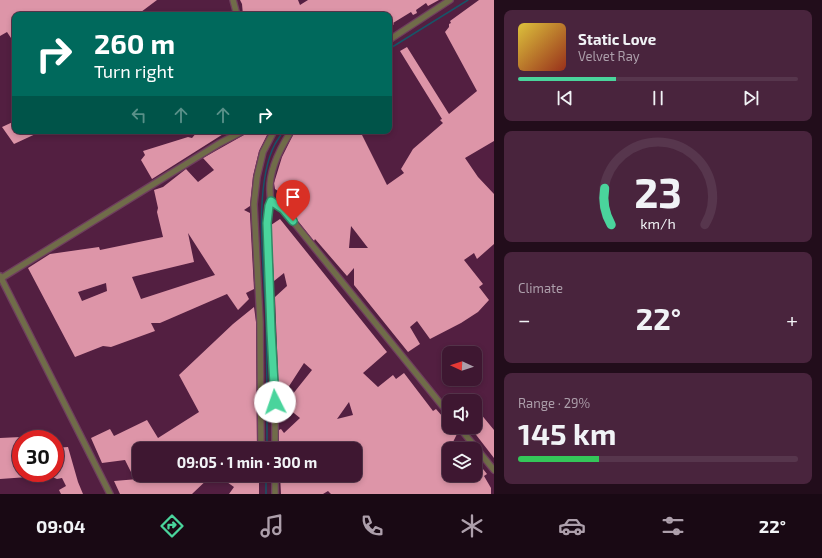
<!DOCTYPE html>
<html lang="en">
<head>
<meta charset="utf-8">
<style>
	body { margin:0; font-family:"Exo 2",sans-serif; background:#49243d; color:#f1f3f6; height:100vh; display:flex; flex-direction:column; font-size:15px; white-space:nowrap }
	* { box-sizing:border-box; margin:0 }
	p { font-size:13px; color:#ad9fab }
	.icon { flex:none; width:22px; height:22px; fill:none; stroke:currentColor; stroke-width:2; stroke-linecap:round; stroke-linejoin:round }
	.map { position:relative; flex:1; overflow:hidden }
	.details { display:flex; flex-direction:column; gap:10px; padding:10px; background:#220d1b; width:328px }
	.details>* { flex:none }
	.hud { position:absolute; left:12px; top:12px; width:380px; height:122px; border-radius:8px; box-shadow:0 2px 6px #0003,0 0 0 1px #57364d; background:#00695c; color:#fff; overflow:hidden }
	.needle { width:26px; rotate:273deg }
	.fabs { position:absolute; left:442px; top:346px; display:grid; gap:8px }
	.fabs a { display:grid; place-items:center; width:40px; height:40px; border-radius:8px; background:#3e1731; box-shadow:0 2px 6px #0003,0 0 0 1px #57364d; font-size:20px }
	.speed { position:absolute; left:12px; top:430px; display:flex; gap:8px; font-size:20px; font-weight:700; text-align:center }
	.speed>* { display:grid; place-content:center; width:52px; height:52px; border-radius:50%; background:#3e1731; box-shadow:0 2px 6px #0003,0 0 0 1px #57364d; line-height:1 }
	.speed .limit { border:6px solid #d22; background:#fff; color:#111 }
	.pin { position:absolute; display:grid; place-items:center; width:34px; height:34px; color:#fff; margin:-41px -17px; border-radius:50% 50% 50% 0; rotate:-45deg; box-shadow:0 0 4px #0007 }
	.pin .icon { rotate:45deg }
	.me { position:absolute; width:44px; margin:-22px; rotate:356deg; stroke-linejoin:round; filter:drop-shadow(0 0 3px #0008) }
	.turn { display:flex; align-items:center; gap:14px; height:84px; padding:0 16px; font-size:18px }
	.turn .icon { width:52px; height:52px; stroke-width:2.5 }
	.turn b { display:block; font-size:28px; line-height:34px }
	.lanes { display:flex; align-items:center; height:38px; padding:0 16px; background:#0003; justify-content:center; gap:20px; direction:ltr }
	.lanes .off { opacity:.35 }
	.big { font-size:30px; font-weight:700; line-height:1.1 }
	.details .card { flex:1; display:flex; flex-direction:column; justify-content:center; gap:6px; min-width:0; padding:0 14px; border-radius:8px; background:#49243d }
	.details .dial { align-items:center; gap:0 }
	.dial svg { height:104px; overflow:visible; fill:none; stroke:#57364d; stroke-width:7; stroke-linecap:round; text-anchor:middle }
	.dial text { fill:#f1f3f6; stroke:none }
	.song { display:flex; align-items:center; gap:12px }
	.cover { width:48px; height:48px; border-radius:6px; background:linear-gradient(135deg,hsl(50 70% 55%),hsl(10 70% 35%)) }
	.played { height:4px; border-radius:2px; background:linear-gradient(90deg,#4ad49c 35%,#57364d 35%) }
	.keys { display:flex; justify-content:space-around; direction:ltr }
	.heat { display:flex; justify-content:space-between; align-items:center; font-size:22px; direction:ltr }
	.charge { height:6px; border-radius:3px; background:linear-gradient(90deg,#34c759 29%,#57364d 0) }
	.trip { position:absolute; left:132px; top:442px; width:230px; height:40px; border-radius:8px; background:#3e1731; box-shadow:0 2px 6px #0003,0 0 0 1px #57364d; font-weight:700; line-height:40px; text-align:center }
	.dock { display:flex; height:64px; justify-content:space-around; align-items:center; background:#190914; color:#ad9fab }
	.dock .icon { width:28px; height:28px }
	.dock .current { color:#4ad49c }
	.dock b { font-size:18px; color:#f1f3f6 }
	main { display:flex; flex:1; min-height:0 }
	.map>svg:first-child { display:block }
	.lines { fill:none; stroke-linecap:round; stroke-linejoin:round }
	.stream { stroke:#175568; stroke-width:1.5 }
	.building { fill:#dd95a8; fill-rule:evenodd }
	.minor-casing { stroke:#6f3e5e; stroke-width:8 }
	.minor { stroke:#706c49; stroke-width:5.5 }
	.route-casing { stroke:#308a65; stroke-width:10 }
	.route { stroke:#4ad49c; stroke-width:7 }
</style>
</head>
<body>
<main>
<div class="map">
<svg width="494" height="494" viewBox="0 0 494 494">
	<rect width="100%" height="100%" fill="#531f41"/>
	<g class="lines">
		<path class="stream" d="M389,49L468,0
			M267,449C267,406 267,362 266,318C264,270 253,186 275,144C278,139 281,135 283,131
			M266,494V475"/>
	</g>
	<path class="building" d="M0,0H157L137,15H15V44L7,32L0,36Z
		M240,0H298L300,5L308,0H439L428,6L426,3L416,10L417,13L413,15L411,12L393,23L394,24L389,28V15H243L242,4Z
		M479,0H494V141L465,158L478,177L494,194V244L477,259L474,253L464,260L483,284L479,287L489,300L478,312L461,323L430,339L417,321L410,327L420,344L408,352L354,285V268L347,276L315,239L314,241L290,211L304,189L278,191L275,189L274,183L282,157L295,131H360L387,185L404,173L401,169L413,149L443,123L440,120L442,119L400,51L407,47L449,114L477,91L445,32L449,27V24L451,23L450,21ZM351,226L368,248H349Z
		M15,121V131H42L14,144L2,127Z
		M198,131H228L152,179L141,160L145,155L143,151L188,137L192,138Z
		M251,131H269L259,151L253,176L250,206L244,210L250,213V215L254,289L246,293L249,299L238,310L227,294L160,323H151L155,331L111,347L103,346L75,357L28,268L50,254L99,247L100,250L163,237L157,212L158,208L154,190L163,187L186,169L198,182L214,170L203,158ZM188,233L215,275L141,299L132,277L194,262ZM106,283L107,291L82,301L78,292Z
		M280,219L387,352L363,373L378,387L393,375L396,379L404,373L433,411L436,409L449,424V427H451L457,434L450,448L460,441L467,449H449V475H475V459L487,474L484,476L491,488V494H331L328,491L323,494H281L280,475H355V449H279V430L281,429L284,433L300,418L284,405L312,370L304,363L282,397L279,398L275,297L287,286L284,273L274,281L271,225ZM349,402L353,415L337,419Z
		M254,307L256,322L257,449H139V474L131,472L125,460L102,463L91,438L110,429L114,436L147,420L158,438L199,412L179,375L233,324Z
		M475,407L494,430V458L470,427H475Z
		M21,437V473H42V476L0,479V438Z
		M68,447L78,482L83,494H61L59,490L66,486L62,478L57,479L43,473H55V448Z
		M145,475H212L192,494H120L114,481L150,478Z
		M217,475H259V494H229L234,487Z"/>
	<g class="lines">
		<defs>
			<path id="minor" d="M233,0L237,15
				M389,40L450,0
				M291,131C278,152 266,176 271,201L283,209L449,414
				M271,201L269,206L267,223L275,402V449
				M0,276L110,494
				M0,279L220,143L243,131
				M459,427L494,470
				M261,449L260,322L254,204L257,177L263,152L274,131
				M275,494V475"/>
		</defs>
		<use href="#minor" class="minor-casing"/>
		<use href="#minor" class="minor"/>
	</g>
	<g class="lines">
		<defs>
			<path id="route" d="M275,402L271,331L267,223L269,206L271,201L283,209L293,221"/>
		</defs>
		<use href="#route" class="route-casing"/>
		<use href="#route" class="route"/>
	</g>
</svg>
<div class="fabs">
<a><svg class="needle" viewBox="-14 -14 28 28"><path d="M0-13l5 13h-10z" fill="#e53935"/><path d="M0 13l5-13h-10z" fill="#ad9fab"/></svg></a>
<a><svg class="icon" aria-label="sound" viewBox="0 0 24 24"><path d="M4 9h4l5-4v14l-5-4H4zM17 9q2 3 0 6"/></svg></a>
<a><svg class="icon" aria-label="layers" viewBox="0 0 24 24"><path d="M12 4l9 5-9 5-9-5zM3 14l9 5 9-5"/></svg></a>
</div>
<div class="speed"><div class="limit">30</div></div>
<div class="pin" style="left:293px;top:221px;background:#d93025"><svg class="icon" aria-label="arrive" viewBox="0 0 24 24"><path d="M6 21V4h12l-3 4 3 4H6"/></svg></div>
<svg class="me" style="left:275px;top:402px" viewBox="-20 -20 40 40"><circle r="19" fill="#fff"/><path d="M0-13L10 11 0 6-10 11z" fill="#4ad49c"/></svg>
<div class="trip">09:05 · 1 min · 300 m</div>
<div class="hud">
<div class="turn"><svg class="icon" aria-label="right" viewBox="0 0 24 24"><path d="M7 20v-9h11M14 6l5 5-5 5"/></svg><div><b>260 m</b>Turn right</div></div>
<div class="lanes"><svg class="icon off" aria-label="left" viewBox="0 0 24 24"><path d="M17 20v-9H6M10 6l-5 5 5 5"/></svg><svg class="icon off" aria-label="ahead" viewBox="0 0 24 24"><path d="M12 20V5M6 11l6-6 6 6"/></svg><svg class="icon off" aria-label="ahead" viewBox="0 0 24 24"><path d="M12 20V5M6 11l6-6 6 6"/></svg><svg class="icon" aria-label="right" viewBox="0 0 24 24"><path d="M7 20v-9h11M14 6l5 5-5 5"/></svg></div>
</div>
</div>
<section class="details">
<div class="card">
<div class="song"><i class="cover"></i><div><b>Static Love</b><p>Velvet Ray</p></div></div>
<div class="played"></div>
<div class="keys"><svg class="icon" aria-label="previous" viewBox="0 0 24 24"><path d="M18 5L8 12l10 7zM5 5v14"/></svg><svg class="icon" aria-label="pause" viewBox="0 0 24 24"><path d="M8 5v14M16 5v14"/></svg><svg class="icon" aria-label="next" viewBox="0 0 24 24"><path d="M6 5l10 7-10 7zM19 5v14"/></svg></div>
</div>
<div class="card dial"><svg viewBox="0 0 100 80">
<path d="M14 69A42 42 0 1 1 86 69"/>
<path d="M14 69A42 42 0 0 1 9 41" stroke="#4ad49c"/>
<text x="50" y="56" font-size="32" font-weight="700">23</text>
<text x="50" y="72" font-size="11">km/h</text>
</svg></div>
<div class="card"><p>Climate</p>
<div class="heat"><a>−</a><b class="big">22°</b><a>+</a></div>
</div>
<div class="card"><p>Range · 29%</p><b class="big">145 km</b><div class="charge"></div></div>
</section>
</main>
<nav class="dock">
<b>09:04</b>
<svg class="icon current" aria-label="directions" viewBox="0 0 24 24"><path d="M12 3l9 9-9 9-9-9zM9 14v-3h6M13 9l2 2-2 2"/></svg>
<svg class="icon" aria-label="music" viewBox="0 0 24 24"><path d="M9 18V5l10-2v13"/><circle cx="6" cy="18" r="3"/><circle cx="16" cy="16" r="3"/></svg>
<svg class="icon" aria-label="phone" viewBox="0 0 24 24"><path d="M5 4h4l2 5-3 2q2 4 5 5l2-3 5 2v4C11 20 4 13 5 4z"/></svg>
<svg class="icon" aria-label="climate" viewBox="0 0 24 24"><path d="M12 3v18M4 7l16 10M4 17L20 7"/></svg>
<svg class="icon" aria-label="car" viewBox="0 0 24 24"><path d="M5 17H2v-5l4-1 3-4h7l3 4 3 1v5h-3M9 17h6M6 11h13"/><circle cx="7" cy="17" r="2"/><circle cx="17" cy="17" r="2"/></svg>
<svg class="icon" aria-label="filters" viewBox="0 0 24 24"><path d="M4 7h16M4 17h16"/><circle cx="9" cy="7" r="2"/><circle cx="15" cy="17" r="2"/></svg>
<b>22°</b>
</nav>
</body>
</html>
